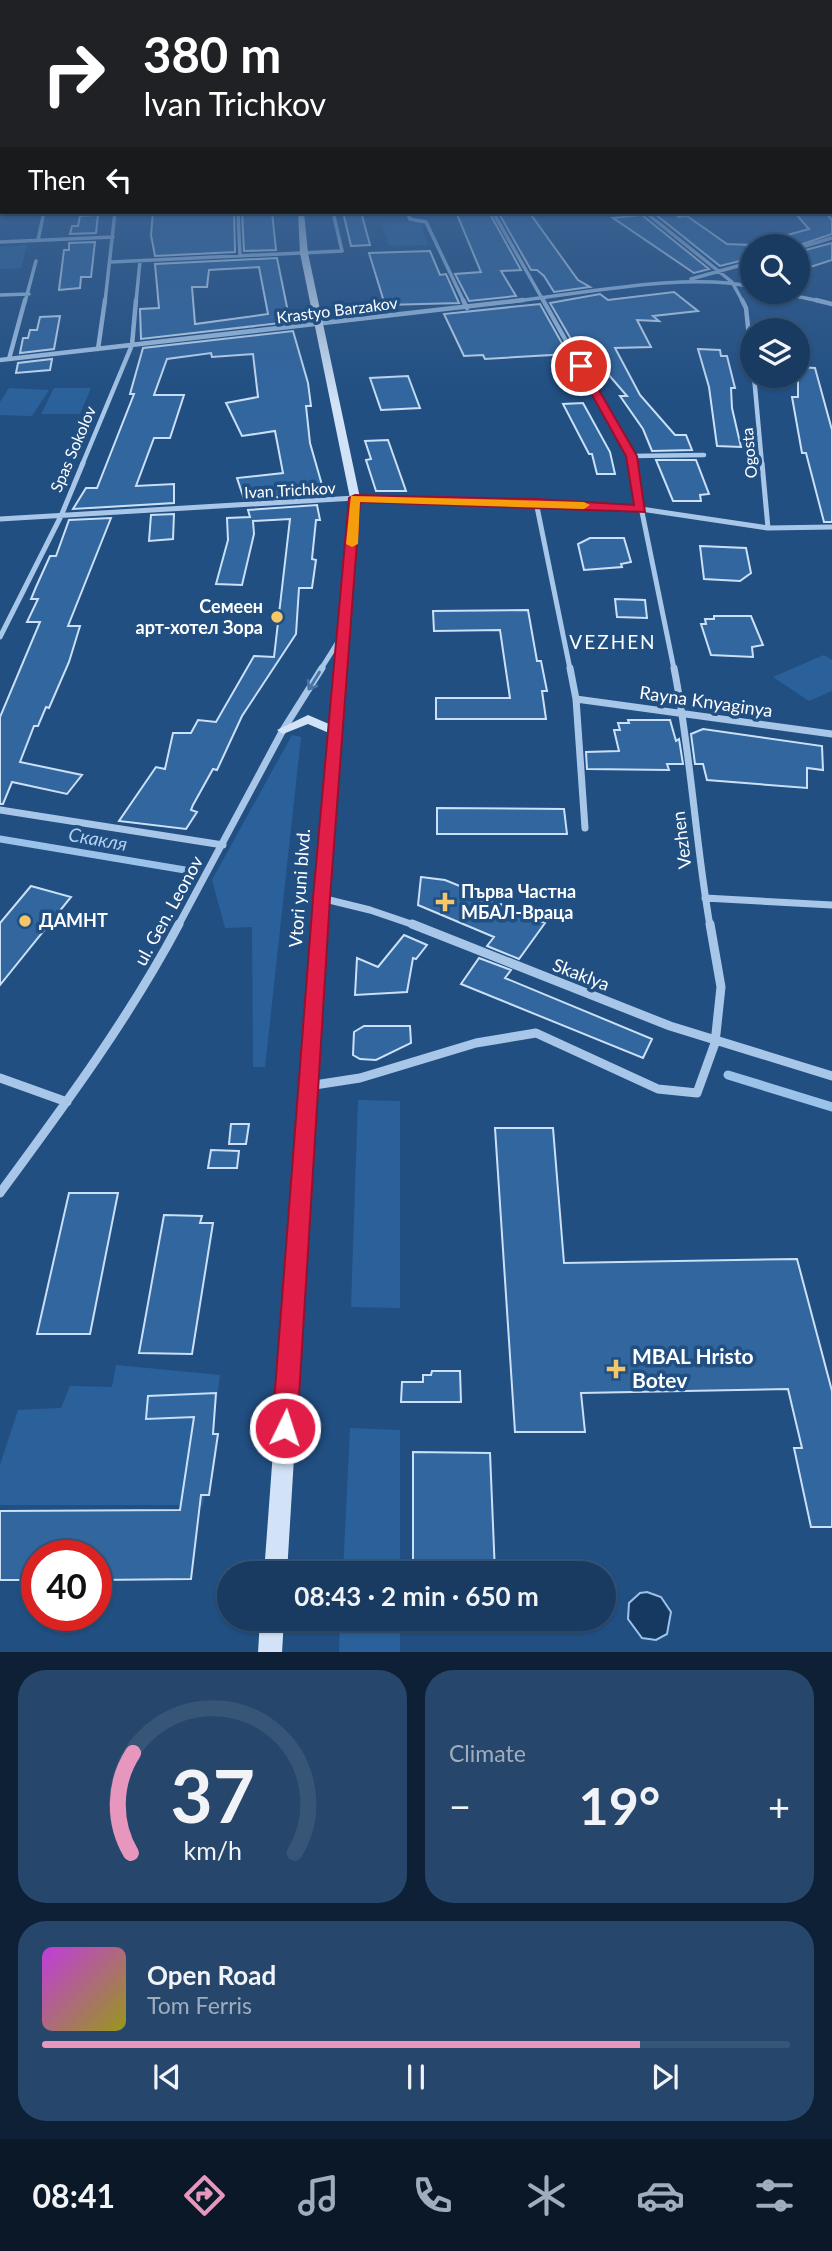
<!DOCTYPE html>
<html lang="en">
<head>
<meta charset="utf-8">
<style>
	body { margin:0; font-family:Lato,sans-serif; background:#26466b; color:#f1f3f6; height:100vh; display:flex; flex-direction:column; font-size:26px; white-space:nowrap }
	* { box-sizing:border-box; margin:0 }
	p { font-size:23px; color:#9fadbe }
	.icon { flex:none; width:38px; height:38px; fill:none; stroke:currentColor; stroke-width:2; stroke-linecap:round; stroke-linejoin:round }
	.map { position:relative; height:1652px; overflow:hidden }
	.sheet { display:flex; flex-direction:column; gap:18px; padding:18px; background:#0e2036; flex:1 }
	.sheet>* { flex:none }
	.hud { position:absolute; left:0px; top:0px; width:833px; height:214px; box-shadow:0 2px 5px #0004,0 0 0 2px #375577; background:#202124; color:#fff; overflow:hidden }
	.fabs { position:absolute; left:740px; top:234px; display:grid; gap:14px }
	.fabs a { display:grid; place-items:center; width:70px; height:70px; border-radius:50%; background:#193b62; box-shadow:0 2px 5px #0004,0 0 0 2px #375577; font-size:35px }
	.speed { position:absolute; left:21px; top:1540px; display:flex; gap:14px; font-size:35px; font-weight:700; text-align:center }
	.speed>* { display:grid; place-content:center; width:91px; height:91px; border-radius:50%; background:#193b62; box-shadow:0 2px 5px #0004,0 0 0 2px #375577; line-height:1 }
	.speed .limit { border:10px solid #d22; background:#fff; color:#111 }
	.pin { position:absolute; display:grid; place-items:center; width:60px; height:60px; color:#fff; margin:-30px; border:4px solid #fff; border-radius:50%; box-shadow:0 2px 7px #0007 }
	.me { position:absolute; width:77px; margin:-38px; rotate:4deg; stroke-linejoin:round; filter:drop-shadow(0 0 5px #0008) }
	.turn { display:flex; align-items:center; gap:24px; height:147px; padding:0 28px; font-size:32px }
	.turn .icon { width:91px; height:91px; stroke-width:2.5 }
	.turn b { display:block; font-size:49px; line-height:60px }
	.then { display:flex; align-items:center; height:66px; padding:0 28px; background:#0003; gap:14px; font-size:26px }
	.big { font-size:52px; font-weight:700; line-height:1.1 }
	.sheet .widget { flex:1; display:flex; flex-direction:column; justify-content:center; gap:10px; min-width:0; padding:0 24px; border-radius:28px; background:#26466b }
	.sheet .dial { align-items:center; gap:0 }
	.dial svg { height:182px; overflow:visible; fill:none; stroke:#375577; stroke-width:7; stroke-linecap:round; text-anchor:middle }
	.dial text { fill:#f1f3f6; stroke:none }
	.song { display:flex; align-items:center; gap:21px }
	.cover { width:84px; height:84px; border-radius:10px; background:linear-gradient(135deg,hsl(290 70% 55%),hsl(60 70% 35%)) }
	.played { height:7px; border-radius:4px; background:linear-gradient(90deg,#e797bd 80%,#375577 80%) }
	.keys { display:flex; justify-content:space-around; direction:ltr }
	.heat { display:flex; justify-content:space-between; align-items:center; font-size:38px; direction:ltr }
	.sheet .tiles { flex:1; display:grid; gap:18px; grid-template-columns:1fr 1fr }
	.widget:last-child { grid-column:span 2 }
	.trip { position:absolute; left:217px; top:1561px; width:399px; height:70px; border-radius:35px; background:#193b62; box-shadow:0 2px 5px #0004,0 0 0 2px #375577; font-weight:700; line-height:70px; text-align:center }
	.tabs { display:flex; height:112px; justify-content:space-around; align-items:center; background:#0a1827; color:#9fadbe }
	.tabs .icon { width:49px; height:49px }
	.tabs .current { color:#e797bd }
	.tabs b { font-size:32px; color:#f1f3f6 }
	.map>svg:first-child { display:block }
	.green { fill:#2b619a }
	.water { fill:#163961; stroke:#9bc2e9; stroke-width:2 }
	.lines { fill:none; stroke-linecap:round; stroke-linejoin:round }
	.stream-far1 { stroke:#9bc2e9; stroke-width:7 }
	.stream { stroke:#9bc2e9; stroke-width:9 }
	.canal { fill:#163961; fill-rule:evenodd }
	.building { fill:#31669f; stroke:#cbe0f6; stroke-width:2; fill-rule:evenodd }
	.street-far4 { stroke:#a8c7e8; stroke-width:3.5 }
	.street-far3 { stroke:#a8c7e8; stroke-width:4.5 }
	.street-far2 { stroke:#a8c7e8; stroke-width:5 }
	.street-far1 { stroke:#a8c7e8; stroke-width:7 }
	.street { stroke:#a8c7e8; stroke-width:9 }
	.secondary { fill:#d2e3f7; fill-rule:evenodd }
	.oneway { stroke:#4a73a1 }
	.route { fill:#e11d48; stroke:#92132f; stroke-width:2 }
	.slow { fill:#f59e0b }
	.poi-dot { fill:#f5c769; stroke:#214f82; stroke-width:2.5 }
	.labels { text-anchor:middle; stroke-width:7; stroke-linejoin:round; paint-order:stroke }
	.far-street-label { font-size:16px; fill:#fff; stroke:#214f82 }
	.poi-label { font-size:18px; font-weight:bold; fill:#fff; stroke:#214f82; text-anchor:start }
	.street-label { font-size:18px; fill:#fff; stroke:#214f82 }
	.neighbourhood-label { font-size:19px; letter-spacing:2px; fill:#fff; stroke:#214f82 }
	.water-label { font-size:19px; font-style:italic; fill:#b3d1f0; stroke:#214f82 }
	.near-poi-label { font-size:21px; font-weight:bold; fill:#fff; stroke:#214f82; text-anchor:start }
</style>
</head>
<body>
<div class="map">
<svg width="832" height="1653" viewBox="0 0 832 1653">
	<rect width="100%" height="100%" fill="#214f82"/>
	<path class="green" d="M420,222L428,245L389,246L382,224Z
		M27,245L21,268L0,269V247Z
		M9,388L49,390L32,416L0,415V402Z
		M54,388H91L80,414H41Z
		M824,655L832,660V691L809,701L773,677Z
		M292,735L301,737L265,1067H253L252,927L225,928L212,880Z
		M358,1100L400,1101V1308L351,1307Z
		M116,1365L220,1375L203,1505H0V1465L18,1410L61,1408L70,1386L112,1387Z
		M350,1428L400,1430V1573H343Z
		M340,1619H400V1652H339Z"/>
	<path class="water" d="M647,1592L661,1597L671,1612L667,1634L656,1640L642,1638L628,1619L629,1603L640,1593Z"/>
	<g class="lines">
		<path class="stream-far1" d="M0,839L191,871"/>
		<path class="stream" d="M728,1075L832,1107"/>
		<path class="canal" d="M831,179H832V185H831Z
			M0,187H2V193H0Z"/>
	</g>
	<path class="building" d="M153,212H234L235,252L155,256L151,235Z
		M242,212H272L276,250L244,251Z
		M343,212H361L370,245L351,246Z
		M456,212H489L521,270L501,271L516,296L469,301L455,274L481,272Z
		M498,212H529L578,280L590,287L554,292L544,276L537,270H531Z
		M825,212L832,220V234L794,247L752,246V258L720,266L655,214L673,213L679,217L687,216L727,244L752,245L809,229L795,213Z
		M98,215L96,233L70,234L72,226H78L80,216Z
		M642,215L709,269L694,273L613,218Z
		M95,242L91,277H81L80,288L59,290L64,250H69V243Z
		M832,243V260L798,271V252Z
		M430,251L440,275L446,274L459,303L385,305L369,253Z
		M277,258L290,322L141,339L140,309L159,308L155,264ZM259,267L268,314L195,324L192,287H207L209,270Z
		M674,292L698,311L653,316L659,321L637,320L651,347L615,348L640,395L675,435H686L692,450L652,451L643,429L620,396H627L590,353H579L550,303L600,294L608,300Z
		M540,304L568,354L485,359L483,355L464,356L444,314Z
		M60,316L54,349L20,353L23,338H28L30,330H37L40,317Z
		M293,331L308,383L311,406H306L310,443L322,485L311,487L315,495L244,499L237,478L283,473L275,431L242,436L226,403L258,397L253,354L212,357L211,353L167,359L154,395H184L170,438H154L136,486L174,484V503L73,509L86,488H97L134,394H130L143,348Z
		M698,349L720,350L721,356H727L735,388H731L732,408L741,447L717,446L709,387Z
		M52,359L50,370L16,373L18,363Z
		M798,367L815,368L832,430V522H824L806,453H802L792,397H798Z
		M408,376L420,408L381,410L370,378Z
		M583,403L610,452L615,474H597L592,454H589L563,404Z
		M388,440L406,491H376L366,460L371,459L365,441Z
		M656,460H696L709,494L700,495L701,501H673Z
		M317,505L320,520H316L312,559L316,560L312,588H299L296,634L242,716L217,770L213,769L193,805L191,810L197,812L186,829L119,821L156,767L165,769L173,733H191L198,720L216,722L254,656L274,657L290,519L253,521L254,534L242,585L216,584L228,540L227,518L250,517L248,510Z
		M174,514L173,539L149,541L151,515Z
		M111,518L68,626H80L69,662L49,708L46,707L38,726H34L20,762L82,775L67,794L12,782L3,804H0V717L40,622H27L38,599H31L36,587L50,556H56L69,520Z
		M590,538H624L631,562L621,564L622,567L584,570L578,544Z
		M700,546L746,548L751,573L740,581L704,579Z
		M615,599L645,600L647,618L617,617Z
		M528,610L537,661H541L547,691H542L546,719H436V698H510L500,630L434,631L433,611Z
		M714,616H751L763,645L752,647L753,657L711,655L701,624H706L705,619H714Z
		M628,720H670L676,741L679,739L683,764H667L669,770L587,769L586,752L619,751L614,730H620L618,723H629Z
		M703,729L822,746L823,770L807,768V788L707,780L703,764H695L691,734Z
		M437,808L564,809L567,834H437Z
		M421,877L445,880L477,893L472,899L505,905L545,923L519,959L487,946L494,937L418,905Z
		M31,886L71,897L0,985V923Z
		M404,935L427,945L416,959L413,958L407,992L355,995L357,958L378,967Z
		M479,958L511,970L505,978L652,1039L643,1058L461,984Z
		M364,1026H410L411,1043L376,1060L360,1059L353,1055L354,1032Z
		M231,1124H249L246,1144H229Z
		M495,1128H553L564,1263L797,1259L832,1391V1527H811L794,1448H802L788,1389L581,1393L585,1432H515Z
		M211,1150L239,1151L237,1168H208Z
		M69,1193H118L90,1334H37Z
		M164,1215L202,1216L200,1223H213L192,1354L139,1353Z
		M432,1371H460L461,1402H401L402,1382H423V1375H431Z
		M216,1393L213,1434H218L209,1495H201L191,1579L96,1580V1556H37V1580H0V1511L180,1510L194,1417L146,1419L148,1396Z
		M413,1452L490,1453L495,1573H413Z"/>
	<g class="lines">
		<path class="street-far4" d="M238,212L240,256
			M407,212L410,219L426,222L464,302
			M493,212L544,302
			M645,212L732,282L743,302
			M38,240L44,212
			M0,242L113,237
			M798,248L832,238
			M111,262L342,251L333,212
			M691,279L752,262
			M777,292L824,302
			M0,295L29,294
			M25,302L36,261
			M105,302L115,212
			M136,302L140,261
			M508,302C575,295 689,271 752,287"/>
		<path class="street-far3" d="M463,300L467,308
			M543,300L631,456L633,465
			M742,300L746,308L752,365
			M816,300L832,304
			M98,349L105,300
			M9,359L25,300
			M0,360L523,300
			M754,376L762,465
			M631,456L704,455
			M82,465L132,345L136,300"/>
		<path class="street-far2" d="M632,463L674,669
			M762,463L768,528
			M536,502L570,669
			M0,519L355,498L536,502L641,509L768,528L832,527
			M0,637L61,516L83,463
			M321,669L341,637"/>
		<path class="street-far1" d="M570,668L576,699L585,828
			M674,668C691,753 695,840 710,926
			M576,699L832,734
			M0,810L223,845
			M321,898L370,910L417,926
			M705,898L832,905
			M178,926L283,730L322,668"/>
		<path class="street" d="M412,924L670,1026L832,1076
			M0,1078L67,1102
			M308,1086L360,1078L476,1043L536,1033L658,1089L697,1093L715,1043L721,987L710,924
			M0,1193C64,1106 128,1020 179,924"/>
		<path class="secondary" d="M298,212H304L308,253L360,498L328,898L287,1573H264L314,898L329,733L308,724L283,734L277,730L308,715L329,724L350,498L300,253Z
			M260,1619H284L282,1653H258Z"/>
	</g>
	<defs><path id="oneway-shaft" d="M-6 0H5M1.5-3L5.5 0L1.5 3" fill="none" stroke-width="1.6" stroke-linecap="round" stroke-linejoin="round" transform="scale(1.75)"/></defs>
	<use class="oneway" href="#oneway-shaft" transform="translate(314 681) rotate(122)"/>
	<linearGradient id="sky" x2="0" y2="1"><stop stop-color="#122b48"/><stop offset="0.43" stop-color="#3d6392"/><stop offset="1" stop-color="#3d6392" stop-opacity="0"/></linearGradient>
	<rect width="832" height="403" fill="url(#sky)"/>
	<path class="route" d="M581,363L585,366L637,456L645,512L360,502L330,898L297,1428L293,1437L285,1440L276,1437L272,1428L313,898L349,498L355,495L536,499L634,505L626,456L576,366Z"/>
	<path class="slow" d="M351,496L584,502L590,505L584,509L360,502L358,544L352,547L346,544Z"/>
	<g class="poi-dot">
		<circle cx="277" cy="617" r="7"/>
		<path d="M441.5 891.5h7v7h7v7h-7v7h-7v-7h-7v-7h7z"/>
		<circle cx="25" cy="921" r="7"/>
		<path d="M612.5 1358.5h7v7h7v7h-7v7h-7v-7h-7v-7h7z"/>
	</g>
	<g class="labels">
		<g class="far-street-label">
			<text transform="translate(337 310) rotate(-7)" y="6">Krastyo Barzakov</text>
			<text transform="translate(73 449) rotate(-67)" y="6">Spas Sokolov</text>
			<text transform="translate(749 453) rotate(-95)" y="6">Ogosta</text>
			<text transform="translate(290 490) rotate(-3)" y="6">Ivan Trichkov</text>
		</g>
		<g class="poi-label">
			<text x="263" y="613" text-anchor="end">Семеен<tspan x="263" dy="21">арт-хотел Зора</tspan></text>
			<text x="461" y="898">Първа Частна<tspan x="461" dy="21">МБАЛ-Враца</tspan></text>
			<text x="39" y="927">ДАМНТ</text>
		</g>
		<g class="street-label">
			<text transform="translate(706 702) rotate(8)" y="6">Rayna Knyaginya</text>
			<text transform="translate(682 840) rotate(-97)" y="6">Vezhen</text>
			<text transform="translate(300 888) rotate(-86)" y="6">Vtori yuni blvd.</text>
			<text transform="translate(169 911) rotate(-61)" y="6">ul. Gen. Leonov</text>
			<text transform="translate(581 975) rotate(21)" y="6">Skaklya</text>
		</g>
		<g class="neighbourhood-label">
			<text x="613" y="649">VEZHEN</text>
		</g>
		<g class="water-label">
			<text transform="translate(98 839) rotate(10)" y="7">Скакля</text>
		</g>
		<g class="near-poi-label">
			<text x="632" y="1364">MBAL Hristo<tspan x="632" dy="24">Botev</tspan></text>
		</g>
	</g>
</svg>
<div class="fabs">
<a><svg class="icon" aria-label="search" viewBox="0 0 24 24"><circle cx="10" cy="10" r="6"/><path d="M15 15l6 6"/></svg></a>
<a><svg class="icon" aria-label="layers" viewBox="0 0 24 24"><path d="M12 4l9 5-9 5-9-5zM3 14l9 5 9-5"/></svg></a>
</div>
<div class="speed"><div class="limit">40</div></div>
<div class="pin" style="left:581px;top:366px;background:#d93025"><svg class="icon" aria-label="arrive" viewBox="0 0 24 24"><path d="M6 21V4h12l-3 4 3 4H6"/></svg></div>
<svg class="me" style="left:285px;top:1428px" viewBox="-20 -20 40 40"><circle r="17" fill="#e11d48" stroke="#fff" stroke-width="3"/><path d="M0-11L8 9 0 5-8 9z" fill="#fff"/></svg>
<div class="trip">08:43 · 2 min · 650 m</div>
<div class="hud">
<div class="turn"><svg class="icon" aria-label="right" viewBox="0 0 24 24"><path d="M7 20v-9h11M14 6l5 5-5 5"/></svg><div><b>380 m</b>Ivan Trichkov</div></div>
<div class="then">Then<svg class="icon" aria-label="left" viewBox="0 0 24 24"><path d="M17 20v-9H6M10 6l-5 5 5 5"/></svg></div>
</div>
</div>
<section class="sheet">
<div class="tiles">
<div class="widget dial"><svg viewBox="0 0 100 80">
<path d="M14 69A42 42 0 1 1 86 69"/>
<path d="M14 69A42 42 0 0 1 15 25" stroke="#e797bd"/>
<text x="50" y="56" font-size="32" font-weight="700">37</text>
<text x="50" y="72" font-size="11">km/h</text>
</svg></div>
<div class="widget"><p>Climate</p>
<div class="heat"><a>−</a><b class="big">19°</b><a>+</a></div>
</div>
<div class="widget">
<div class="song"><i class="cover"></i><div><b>Open Road</b><p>Tom Ferris</p></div></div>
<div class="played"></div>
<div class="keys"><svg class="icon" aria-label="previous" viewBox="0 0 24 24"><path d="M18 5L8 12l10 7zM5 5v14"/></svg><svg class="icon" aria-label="pause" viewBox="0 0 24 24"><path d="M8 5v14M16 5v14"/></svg><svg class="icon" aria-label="next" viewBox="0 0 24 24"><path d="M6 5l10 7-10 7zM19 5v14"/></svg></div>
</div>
</div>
</section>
<nav class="tabs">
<b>08:41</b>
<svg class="icon current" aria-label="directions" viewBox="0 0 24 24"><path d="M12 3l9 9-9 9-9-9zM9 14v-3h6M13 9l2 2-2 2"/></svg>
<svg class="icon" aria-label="music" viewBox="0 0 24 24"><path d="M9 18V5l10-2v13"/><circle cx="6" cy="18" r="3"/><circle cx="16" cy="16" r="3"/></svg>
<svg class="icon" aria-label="phone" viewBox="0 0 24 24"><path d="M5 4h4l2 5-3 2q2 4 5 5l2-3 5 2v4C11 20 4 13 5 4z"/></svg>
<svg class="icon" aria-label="climate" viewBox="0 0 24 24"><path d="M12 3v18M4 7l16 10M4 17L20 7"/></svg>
<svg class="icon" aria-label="car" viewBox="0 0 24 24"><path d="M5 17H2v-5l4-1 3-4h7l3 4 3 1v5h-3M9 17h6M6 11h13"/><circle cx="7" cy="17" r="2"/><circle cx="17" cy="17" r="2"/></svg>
<svg class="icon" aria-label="filters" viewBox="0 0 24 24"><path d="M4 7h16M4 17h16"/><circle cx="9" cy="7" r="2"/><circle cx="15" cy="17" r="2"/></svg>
</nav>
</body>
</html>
